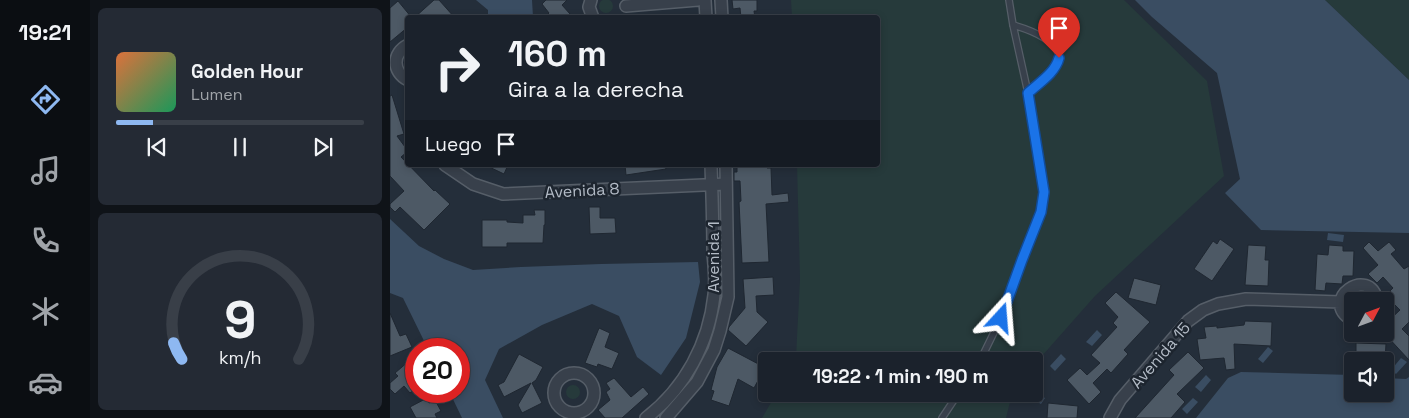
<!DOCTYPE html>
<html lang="es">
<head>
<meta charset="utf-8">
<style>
	body { margin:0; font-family:"Space Grotesk",sans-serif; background:#242a34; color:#f1f3f6; height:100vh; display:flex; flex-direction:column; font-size:19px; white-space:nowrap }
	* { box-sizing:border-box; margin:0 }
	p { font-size:16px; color:#a0a4a9 }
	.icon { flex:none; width:28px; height:28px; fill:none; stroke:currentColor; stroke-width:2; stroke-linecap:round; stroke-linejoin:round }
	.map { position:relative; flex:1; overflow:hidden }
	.sheet { display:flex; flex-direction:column; gap:8px; padding:8px; background:#0f1318; width:300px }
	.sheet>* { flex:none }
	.guide { position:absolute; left:15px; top:15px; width:475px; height:152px; border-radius:5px; box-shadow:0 2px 8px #0003,0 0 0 1px #393f48; background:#1b222c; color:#f1f3f6; overflow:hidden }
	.needle { width:32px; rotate:49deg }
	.tools { position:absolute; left:954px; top:292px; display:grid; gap:10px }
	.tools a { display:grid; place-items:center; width:50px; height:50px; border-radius:5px; background:#1b222c; box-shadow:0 2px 8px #0003,0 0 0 1px #393f48; font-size:25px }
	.speed { position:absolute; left:15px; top:338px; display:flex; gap:10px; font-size:25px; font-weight:700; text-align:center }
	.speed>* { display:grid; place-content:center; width:65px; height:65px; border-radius:50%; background:#1b222c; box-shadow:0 2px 8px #0003,0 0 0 1px #393f48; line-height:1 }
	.speed .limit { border:8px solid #d22; background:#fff; color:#111 }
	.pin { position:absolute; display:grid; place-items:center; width:42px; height:42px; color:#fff; margin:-51px -21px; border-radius:50% 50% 50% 0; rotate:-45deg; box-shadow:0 0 5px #0007 }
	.pin .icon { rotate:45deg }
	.me { position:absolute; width:55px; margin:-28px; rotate:19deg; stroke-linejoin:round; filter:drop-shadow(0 0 4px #0008) }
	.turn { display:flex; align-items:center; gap:18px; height:105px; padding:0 20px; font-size:22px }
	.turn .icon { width:65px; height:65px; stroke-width:2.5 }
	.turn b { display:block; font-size:35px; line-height:42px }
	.then { display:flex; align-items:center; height:48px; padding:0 20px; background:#0003; gap:10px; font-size:19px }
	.sheet .tile { flex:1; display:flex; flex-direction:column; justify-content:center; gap:8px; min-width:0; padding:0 18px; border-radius:8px; background:#242a34 }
	.sheet .dial { align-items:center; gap:0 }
	.dial svg { height:130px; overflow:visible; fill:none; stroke:#393f48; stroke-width:7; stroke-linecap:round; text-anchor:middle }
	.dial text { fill:#f1f3f6; stroke:none }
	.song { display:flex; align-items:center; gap:15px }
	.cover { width:60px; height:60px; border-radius:8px; background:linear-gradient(135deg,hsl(20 70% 55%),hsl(150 70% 35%)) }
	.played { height:5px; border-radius:2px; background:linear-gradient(90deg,#8eb8f1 15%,#393f48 15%) }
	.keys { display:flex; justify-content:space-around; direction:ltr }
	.trip { position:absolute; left:368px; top:352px; width:285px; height:50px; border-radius:5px; background:#1b222c; box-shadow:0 2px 8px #0003,0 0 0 1px #393f48; font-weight:600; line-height:50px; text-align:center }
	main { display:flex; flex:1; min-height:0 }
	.menu { display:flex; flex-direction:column; width:90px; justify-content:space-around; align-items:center; background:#0b0e12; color:#a0a4a9 }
	.menu .icon { width:35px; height:35px }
	.menu .active { color:#8eb8f1 }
	.menu b { font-size:22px; color:#f1f3f6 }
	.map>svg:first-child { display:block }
	.green { fill:#263a3b }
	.water { fill:#3a4d62 }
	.building { fill:#4d5965; stroke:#1f2731 }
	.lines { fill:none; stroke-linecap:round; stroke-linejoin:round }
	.lane-casing { stroke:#565e68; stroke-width:8 }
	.street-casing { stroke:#565e68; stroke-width:14 }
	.lane { stroke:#38404b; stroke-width:5.5 }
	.street { stroke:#38404b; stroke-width:11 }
	.route-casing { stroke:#114b97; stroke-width:12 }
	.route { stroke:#1a73e8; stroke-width:9 }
	.labels { text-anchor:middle; stroke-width:5; stroke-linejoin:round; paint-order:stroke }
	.street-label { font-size:16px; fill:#b3bbc6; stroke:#1d252f }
</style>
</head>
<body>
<main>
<nav class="menu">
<b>19:21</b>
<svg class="icon active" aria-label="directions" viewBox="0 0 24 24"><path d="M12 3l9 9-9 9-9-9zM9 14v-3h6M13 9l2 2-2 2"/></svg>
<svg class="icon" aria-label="music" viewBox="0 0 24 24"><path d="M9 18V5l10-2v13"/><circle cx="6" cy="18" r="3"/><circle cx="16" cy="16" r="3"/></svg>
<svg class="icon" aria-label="phone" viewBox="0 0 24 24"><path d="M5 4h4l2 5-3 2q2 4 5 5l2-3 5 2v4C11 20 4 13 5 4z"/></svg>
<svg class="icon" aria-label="climate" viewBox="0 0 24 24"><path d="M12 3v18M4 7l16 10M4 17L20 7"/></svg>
<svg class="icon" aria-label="car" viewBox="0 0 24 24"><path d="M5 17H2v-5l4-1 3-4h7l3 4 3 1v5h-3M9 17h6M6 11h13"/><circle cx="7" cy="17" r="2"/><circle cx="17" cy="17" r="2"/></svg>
</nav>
<section class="sheet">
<div class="tile">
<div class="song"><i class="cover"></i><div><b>Golden Hour</b><p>Lumen</p></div></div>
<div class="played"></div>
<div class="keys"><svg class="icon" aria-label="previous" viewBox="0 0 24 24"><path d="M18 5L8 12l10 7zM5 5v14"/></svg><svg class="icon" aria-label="pause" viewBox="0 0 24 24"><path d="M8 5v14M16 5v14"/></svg><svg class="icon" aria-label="next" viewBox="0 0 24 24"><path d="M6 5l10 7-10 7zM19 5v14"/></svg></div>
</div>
<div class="tile dial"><svg viewBox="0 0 100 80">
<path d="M14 69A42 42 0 1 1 86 69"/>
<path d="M14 69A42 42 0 0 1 9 59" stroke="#8eb8f1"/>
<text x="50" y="56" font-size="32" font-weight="700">9</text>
<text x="50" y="72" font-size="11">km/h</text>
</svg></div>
</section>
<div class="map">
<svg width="1019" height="418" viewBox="0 0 1019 418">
	<rect width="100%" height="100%" fill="#242e3a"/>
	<path class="green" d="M209 6a7 7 0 1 1 14 0a7 7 0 1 1-14 0Z
		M401,0H734L817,81L834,176L705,296L644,365V361H404L406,357L410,279L407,165H488V18L402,17Z
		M935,0H1019V80Z
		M176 392a7 7 0 1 1 14 0a7 7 0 1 1-14 0Z
		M386,394H622L616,418H372Z"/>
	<path class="water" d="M86,0H142L143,17H98V10Z
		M745,0H935L1019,80V233L871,230L835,193L850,179L827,73L762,17Z
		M0,219L29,246L54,259L83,270L131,267L211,264L308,262L310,282L296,338L271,375L247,357L229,316L202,304L152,325L109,349L95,380L113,418H72L59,391H69V349H38L13,298L0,293Z
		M938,233L954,235L953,242L937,240Z
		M707,330L712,335L702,346L696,342Z
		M878,347L883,351L873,363L868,359Z
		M671,354L676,359L665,371L660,366Z
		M1011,358L1017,362L1006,374L1001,370Z
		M851,372L962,375V394H995V378L1016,379L1019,377V418H806L838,378Z
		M816,375L821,380L811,392L805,387Z
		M644,392L655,398L651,404L637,396L639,394H644Z
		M803,398L808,402L797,414L792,409Z"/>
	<path class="building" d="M44,0H49L65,18H24Z
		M156,0H177L172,5L180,14L176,18H154L159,13L152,4Z
		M342,0H367V11H364L365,18H351L350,8L343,9Z
		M8,1L22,18H18V27L0,42V8Z
		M2,95L14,134L7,136L18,151L11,157L44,191L45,190L60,204L34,230L10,207L5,212L0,207V204L14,191L0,176V96Z
		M95,165H118L114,174Z
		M235,165H275L276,169L236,175Z
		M347,165H377V168H381L382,195L398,193L399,202L376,204L379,262L352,263L349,202L351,201L350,181H344V172H347Z
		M199,207H210V218H225L226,233L200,234Z
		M144,210H155V225H154L153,243H117V247H92V220H117V222L133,223V215H145Z
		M830,239L844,249L822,281L804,269L823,241L827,244Z
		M979,242L988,251L999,242L1006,250L1001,254L1014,269L1019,266V322L1012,329L1019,336V360L995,334V324L1010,310L999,299L1004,295L1000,291L1003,288L993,277L987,283L978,274L988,265L973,248Z
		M858,245L876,246L875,260H879L878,286L855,285Z
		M939,245L953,246V251H964L963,276H953L952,284L936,283L935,291L925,290L927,254L938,255Z
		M383,277L384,295L366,296L367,312L378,322L356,346L338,330L339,327L355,308L353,279Z
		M744,278L771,285L766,305L738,298Z
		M726,292L760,322L734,350L738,354L721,373L717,369L703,383L711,392L699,404L677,380L690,368L697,375L710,363L701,355L727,327L723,323L728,317L715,303Z
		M0,313L10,336L16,334L22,347L0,356Z
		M855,321L882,322L881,346L844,344L845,369L836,370L834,358L810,360L807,339L816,338L814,327L827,326V328L854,325Z
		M209,328L220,333L215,347L229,353L222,369L208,364L207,367L195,363Z
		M966,343L996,344L995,361H966Z
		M338,348L376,368V380L370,377L364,388L348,379L339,406L321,400L324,391L321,390L327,367Z
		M798,352L814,368L787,394L795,402L781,418H745L784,375L779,370Z
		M129,354L153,367L146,380L142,383L152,403L132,413L128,405L141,383L114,397L108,385L114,382Z
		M26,355V388L20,393L14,386L5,394L0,389V383L8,376L5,373Z
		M224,378L241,397L253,387L259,394L232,418H215L208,410L220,400L216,392L220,389L216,383Z
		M37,398L39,403L45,400L51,411L45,414L47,418H26L20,407Z
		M658,403L688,406L687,418H657Z"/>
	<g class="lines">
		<defs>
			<path id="lane" d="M623,25C637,29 679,43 667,65C661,76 648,84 638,93
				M590,361L611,318L632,260L651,212L653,192L638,93L623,25L619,0
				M552,418L568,394"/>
			<path id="street" d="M201,0L199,7L203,18
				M315,0L316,18
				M331,0L332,18
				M236,6L308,0
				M18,45C2,53 2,72 18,80
				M55,165L83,184L113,194L336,184
				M962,320C928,300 980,264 987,301
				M164 393a20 20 0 1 1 40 0a20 20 0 1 1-40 0Z
				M256,418C295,388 319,343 324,295C326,281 324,266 323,253C323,223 322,194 321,165
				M276,418L307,382L324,350L330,331L338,297L336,165
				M720,418L730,400L798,321L813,310L828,304L856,299L951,302"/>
		</defs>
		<use href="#lane" class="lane-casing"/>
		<use href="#street" class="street-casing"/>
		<use href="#lane" class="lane"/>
		<use href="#street" class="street"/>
	</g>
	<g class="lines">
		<defs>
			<path id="route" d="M611,318L632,260L651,212L654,192L638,93C650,82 665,73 669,58"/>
		</defs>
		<use href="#route" class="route-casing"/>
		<use href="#route" class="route"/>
	</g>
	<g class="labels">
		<g class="street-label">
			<text transform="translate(192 190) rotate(-3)" y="6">Avenida 8</text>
			<text transform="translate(323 257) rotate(-90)" y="6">Avenida 1</text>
			<text transform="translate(770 355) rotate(-49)" y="6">Avenida 15</text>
		</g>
	</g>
</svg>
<div class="tools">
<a><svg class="needle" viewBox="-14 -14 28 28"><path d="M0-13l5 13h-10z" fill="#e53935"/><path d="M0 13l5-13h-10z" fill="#a0a4a9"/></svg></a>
<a><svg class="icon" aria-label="sound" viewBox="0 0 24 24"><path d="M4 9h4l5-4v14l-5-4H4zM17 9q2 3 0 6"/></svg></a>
</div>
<div class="speed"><div class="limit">20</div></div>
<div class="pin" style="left:669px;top:58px;background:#d93025"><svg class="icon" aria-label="arrive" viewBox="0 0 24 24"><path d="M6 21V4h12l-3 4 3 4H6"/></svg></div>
<svg class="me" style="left:611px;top:318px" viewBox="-20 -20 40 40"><path d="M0-17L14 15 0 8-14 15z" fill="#1a73e8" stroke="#fff" stroke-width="4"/></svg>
<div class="trip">19:22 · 1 min · 190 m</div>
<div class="guide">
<div class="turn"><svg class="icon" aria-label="right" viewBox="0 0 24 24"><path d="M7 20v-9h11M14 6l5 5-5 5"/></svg><div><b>160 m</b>Gira a la derecha</div></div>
<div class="then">Luego<svg class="icon" aria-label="arrive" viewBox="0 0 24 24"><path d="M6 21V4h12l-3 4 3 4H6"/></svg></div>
</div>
</div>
</main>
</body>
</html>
